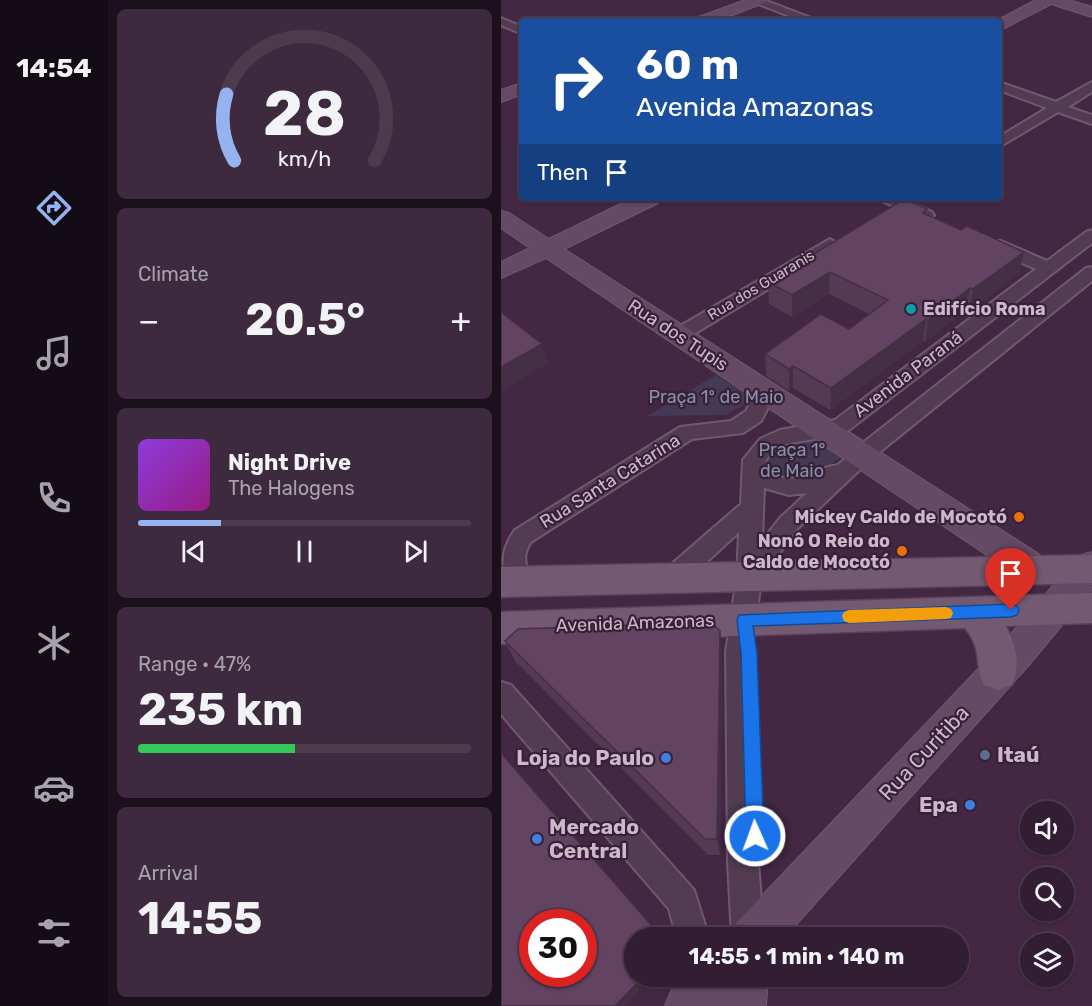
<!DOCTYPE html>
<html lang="en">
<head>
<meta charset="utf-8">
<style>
	body { margin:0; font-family:Rubik,sans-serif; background:#3d2a3e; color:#f1f3f6; height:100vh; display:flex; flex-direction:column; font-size:22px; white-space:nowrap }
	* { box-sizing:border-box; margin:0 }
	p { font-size:20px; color:#a8a2ac }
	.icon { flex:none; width:33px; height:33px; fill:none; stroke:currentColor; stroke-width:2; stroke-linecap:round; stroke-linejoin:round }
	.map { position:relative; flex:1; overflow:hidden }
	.sheet { display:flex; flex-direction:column; gap:9px; padding:9px; background:#1c101c; width:393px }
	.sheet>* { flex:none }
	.guide { position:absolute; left:18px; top:18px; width:483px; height:183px; border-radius:6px; box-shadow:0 2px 4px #0004,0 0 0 2px #4d3b4d; background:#1a4fa0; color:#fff; overflow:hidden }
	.fabs { position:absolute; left:519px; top:801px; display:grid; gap:12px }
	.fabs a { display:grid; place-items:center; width:54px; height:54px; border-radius:50%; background:#321d32; box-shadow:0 2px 4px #0004,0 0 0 2px #4d3b4d; font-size:30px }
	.speed { position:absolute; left:18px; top:909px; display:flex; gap:12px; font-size:30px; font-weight:700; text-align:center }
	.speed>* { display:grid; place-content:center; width:78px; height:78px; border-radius:50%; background:#321d32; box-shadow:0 2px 4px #0004,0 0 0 2px #4d3b4d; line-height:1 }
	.speed .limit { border:9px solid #d22; background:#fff; color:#111 }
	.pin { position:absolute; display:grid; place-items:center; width:51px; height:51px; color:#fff; margin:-62px -26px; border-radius:50% 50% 50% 0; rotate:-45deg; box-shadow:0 0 6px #0007 }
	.pin .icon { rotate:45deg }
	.me { position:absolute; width:66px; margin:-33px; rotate:358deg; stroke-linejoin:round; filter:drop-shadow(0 0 4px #0008) }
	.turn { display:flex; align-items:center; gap:21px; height:126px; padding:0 18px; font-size:27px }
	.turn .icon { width:78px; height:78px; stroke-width:2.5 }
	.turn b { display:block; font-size:42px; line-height:51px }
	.then { display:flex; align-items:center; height:57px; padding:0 18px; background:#0003; gap:12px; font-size:22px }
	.big { font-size:45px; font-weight:700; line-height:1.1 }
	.sheet .widget { flex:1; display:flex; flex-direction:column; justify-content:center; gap:9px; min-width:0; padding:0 21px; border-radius:9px; background:#3d2a3e }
	.sheet .dial { align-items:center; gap:0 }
	.dial svg { height:156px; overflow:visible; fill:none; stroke:#4d3b4d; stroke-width:7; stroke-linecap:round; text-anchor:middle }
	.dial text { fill:#f1f3f6; stroke:none }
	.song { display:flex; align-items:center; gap:18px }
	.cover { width:72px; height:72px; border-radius:9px; background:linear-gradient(135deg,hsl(270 70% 55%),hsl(310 70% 35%)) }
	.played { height:6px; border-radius:3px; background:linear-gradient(90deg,#95b2f1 25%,#4d3b4d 25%) }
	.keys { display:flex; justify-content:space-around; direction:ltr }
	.heat { display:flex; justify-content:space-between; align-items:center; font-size:33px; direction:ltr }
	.charge { height:9px; border-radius:4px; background:linear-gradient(90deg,#34c759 47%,#4d3b4d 0) }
	.trip { position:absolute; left:123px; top:927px; width:345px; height:60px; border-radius:30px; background:#321d32; box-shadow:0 2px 4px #0004,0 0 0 2px #4d3b4d; font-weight:700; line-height:60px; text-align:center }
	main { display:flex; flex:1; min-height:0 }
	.tabs { display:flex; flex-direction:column; width:108px; justify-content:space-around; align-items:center; background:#140c14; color:#a8a2ac }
	.tabs .icon { width:42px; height:42px }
	.tabs .on { color:#95b2f1 }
	.tabs b { font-size:27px; color:#f1f3f6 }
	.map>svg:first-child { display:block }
	.green { fill:#443a56 }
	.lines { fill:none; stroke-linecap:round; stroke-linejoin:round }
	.street-casing { stroke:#70596f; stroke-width:4 }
	.secondary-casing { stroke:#70596f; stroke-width:2 }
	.primary-casing { stroke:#594258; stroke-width:3 }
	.street { fill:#533b52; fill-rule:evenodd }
	.secondary { fill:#664964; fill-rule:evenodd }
	.primary { fill:#735972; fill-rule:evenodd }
	.wall { fill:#553a54 }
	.shaded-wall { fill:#452f45 }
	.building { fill:#634362; stroke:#452f45; stroke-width:1.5; fill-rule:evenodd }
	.route { fill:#1a73e8; stroke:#114b97; stroke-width:1.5 }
	.slow { fill:#f59e0b }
	.culture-dot { fill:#0f9aa8; stroke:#382037; stroke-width:2 }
	.food-dot { fill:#e8710a; stroke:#382037; stroke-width:2 }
	.service-dot { fill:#5c6f8a; stroke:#382037; stroke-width:2 }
	.shop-dot { fill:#3f7fe0; stroke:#382037; stroke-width:2 }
	.labels { text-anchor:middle; stroke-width:4.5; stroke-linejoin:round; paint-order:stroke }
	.far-street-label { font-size:15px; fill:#cdb8cb; stroke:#382037 }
	.poi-label { font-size:18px; font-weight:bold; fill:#cdb8cb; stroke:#382037; text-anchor:end }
	.street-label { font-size:18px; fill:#cdb8cb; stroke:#382037 }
	.park-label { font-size:18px; fill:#8591ad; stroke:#382037 }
	.near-street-label { font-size:21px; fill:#cdb8cb; stroke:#382037 }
	.near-poi-label { font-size:21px; font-weight:bold; fill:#cdb8cb; stroke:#382037; text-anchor:start }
</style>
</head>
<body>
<main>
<nav class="tabs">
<b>14:54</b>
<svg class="icon on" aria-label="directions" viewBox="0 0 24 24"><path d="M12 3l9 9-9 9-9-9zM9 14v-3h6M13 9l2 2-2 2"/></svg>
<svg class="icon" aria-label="music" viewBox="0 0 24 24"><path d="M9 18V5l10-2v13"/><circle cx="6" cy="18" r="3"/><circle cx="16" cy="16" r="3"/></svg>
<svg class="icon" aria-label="phone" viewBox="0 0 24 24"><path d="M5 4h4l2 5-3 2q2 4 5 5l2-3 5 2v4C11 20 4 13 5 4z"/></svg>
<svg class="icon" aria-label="climate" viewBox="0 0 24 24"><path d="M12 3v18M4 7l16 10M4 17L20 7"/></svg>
<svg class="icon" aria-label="car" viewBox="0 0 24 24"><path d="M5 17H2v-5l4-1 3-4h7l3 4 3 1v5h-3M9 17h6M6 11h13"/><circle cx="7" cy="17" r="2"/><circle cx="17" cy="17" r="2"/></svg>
<svg class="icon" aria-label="filters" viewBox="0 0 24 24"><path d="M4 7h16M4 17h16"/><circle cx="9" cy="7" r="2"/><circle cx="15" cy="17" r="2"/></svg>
</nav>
<section class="sheet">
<div class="widget dial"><svg viewBox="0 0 100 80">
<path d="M14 69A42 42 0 1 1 86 69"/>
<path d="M14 69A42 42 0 0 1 10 35" stroke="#95b2f1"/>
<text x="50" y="56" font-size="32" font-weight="700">28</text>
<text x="50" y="72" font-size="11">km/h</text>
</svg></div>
<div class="widget"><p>Climate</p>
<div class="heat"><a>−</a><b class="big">20.5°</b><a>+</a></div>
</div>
<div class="widget">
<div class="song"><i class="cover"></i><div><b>Night Drive</b><p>The Halogens</p></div></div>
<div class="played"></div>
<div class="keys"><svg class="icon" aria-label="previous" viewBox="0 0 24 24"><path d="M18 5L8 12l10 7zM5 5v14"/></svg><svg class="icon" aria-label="pause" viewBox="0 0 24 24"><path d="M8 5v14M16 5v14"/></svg><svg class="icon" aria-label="next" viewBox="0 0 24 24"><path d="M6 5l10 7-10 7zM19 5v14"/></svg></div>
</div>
<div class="widget"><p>Range · 47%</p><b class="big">235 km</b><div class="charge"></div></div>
<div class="widget"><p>Arrival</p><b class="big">14:55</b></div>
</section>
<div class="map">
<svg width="591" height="1006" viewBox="0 0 591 1006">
	<rect width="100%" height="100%" fill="#432743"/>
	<path class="green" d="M215,375L253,399L225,415L146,416Z
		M311,438L340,457C313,476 295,489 263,470L262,455L270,447Z"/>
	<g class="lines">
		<defs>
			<path id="street" d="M247,0H263L318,21H301Z
				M0,18L21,27V34L0,25Z
				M498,82L555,102L591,82V92L567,107L591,115V124L557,112L498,147V137L546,108L498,90Z
				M378,198H399L431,212L433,215L425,220L419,218L381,201Z
				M591,230V243L348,430L325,437L284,444L273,449L264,461C280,492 304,475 327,467C330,466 334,466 336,465C343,462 349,453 354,449L585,268L591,267V281L370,459L295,530L260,579L251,652L257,862L263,938H231L227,862L225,652L236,577L238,532L183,583L174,586L165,583L162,576L165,569L240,504L242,460L259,439L279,430L334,420L535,269L488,249L486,245L488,241H500L546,261L585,232ZM263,488L288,495L306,493L279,518L261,541Z
				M329,239L337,244L335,248L183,340H169L167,336L169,332Z
				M265,385L272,387L275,392L260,421L242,433L191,439L30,542C16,562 33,572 25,588L16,591L7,588C0,566 0,549 14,530L179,427L230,421L245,411L258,387Z
				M0,682L10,685L193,890L208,938H176L168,909L0,714Z"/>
			<path id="secondary" d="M244,0H266L263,3L216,21H193L195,18Z
				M535,0H568L591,7V17L550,4L498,31V21H495Z
				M21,83V94L0,102V90Z
				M132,198H160L157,203L63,249L547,560L552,570L547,580L535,584L523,580L45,258L0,278V262L29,248L0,228V211L8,213L48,239Z
				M591,552V589L527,666L283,938H229L236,922L501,644L579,555Z
				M183,976H267L265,1006H164L171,989Z"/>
			<path id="primary" d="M591,555V583L0,597V567Z
				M591,593V623L505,626C515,646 520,664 511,685L497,690L483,685C472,662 483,652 464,628L0,644V612Z"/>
		</defs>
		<use href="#street" class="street-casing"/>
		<use href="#secondary" class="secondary-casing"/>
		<use href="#primary" class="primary-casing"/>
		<use href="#street" class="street"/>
		<use href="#secondary" class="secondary"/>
		<use href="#primary" class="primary"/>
	</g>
	<path class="wall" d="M426,214L460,230L523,252L518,274L468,311L465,309L424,342L422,341L329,410L292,388L288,391L265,376L264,354L348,329L368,314L328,294L291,317L268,304L267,282Z
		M4,641L221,651L219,855H207L14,661Z"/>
	<path class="shaded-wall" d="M523,252L518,274L468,311L472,289Z
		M329,272L328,294L291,317V295Z
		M469,288L465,309L424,342L427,320Z
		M425,319L422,341L329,410L330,388Z
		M41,344L47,364L2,390L0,383V367Z
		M292,366V388L288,391V369Z
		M219,631L221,651L219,855L216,839Z
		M151,926L154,933V938H150Z
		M143,976H150V978L124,1006H114Z"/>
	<path class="building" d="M403,199L426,209L422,213L460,230L466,226L523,252L472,289L469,288L427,320L425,319L330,388L292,366L288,369L264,354L320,314L348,329L387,300L329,272L291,295L267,282Z
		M0,312L41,344L0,367Z
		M210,622L219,631L216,839H204L4,641L17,629Z
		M0,753L151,926L150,938H134V976H143L114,1006H0ZM32,922H82V974H32Z"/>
	<path class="route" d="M510,604L516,606L518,610L516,615L510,617L252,626L256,652L263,836L260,842L254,845L247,842L245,836L240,652L236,620L238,615Z"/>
	<path class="slow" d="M445,607L450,609L452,613L450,618L445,619L348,623L343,621L341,616L343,612L348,610Z"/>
	<circle class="culture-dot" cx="410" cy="309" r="6"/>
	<g class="food-dot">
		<circle cx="518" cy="517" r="6"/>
		<circle cx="401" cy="551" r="6"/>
	</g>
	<circle class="service-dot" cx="484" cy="755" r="6"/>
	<g class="shop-dot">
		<circle cx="165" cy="758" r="6"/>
		<circle cx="469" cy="805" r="6"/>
		<circle cx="36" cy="839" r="6"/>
	</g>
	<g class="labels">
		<g class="far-street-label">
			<text transform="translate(260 285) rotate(-31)" y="5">Rua dos Guaranis</text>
		</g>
		<g class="poi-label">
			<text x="422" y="315" text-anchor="start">Edifício Roma</text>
			<text x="506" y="523">Mickey Caldo de Mocotó</text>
			<text x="389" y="547">Nonô O Reio do<tspan x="389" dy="21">Caldo de Mocotó</tspan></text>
		</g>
		<g class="street-label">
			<text transform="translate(177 335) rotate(33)" y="6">Rua dos Tupis</text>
			<text transform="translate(407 374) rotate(-37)" y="6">Avenida Paraná</text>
			<text transform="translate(109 481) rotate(-32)" y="6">Rua Santa Catarina</text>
			<text transform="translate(134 623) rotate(-2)" y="6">Avenida Amazonas</text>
		</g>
		<g class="park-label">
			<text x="215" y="403">Praça 1º de Maio</text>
			<text x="291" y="456">Praça 1°<tspan x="291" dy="21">de Maio</tspan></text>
		</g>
		<g class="near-street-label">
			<text transform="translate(423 753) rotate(-47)" y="7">Rua Curitiba</text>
		</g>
		<g class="near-poi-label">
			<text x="496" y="762">Itaú</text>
			<text x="153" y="765" text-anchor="end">Loja do Paulo</text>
			<text x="457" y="812" text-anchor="end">Epa</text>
			<text x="48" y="834">Mercado<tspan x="48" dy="24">Central</tspan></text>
		</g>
	</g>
</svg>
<div class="fabs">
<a><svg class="icon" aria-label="sound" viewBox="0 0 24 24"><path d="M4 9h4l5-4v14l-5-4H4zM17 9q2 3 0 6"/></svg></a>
<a><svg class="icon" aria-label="search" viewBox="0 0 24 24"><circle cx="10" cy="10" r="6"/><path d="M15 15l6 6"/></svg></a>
<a><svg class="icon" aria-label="layers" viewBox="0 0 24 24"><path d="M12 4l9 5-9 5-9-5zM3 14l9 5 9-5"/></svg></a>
</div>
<div class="speed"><div class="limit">30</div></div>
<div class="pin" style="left:510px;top:610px;background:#d93025"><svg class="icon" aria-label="arrive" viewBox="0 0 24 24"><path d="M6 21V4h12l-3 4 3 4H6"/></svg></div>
<svg class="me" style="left:254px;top:836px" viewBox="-20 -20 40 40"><circle r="17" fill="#1a73e8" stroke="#fff" stroke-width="3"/><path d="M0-11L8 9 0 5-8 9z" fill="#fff"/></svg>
<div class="trip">14:55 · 1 min · 140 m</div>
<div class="guide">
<div class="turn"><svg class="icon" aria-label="right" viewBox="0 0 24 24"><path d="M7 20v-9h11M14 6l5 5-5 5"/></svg><div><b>60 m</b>Avenida Amazonas</div></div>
<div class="then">Then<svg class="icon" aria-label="arrive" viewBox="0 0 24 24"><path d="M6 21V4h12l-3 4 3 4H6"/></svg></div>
</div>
</div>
</main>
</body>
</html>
